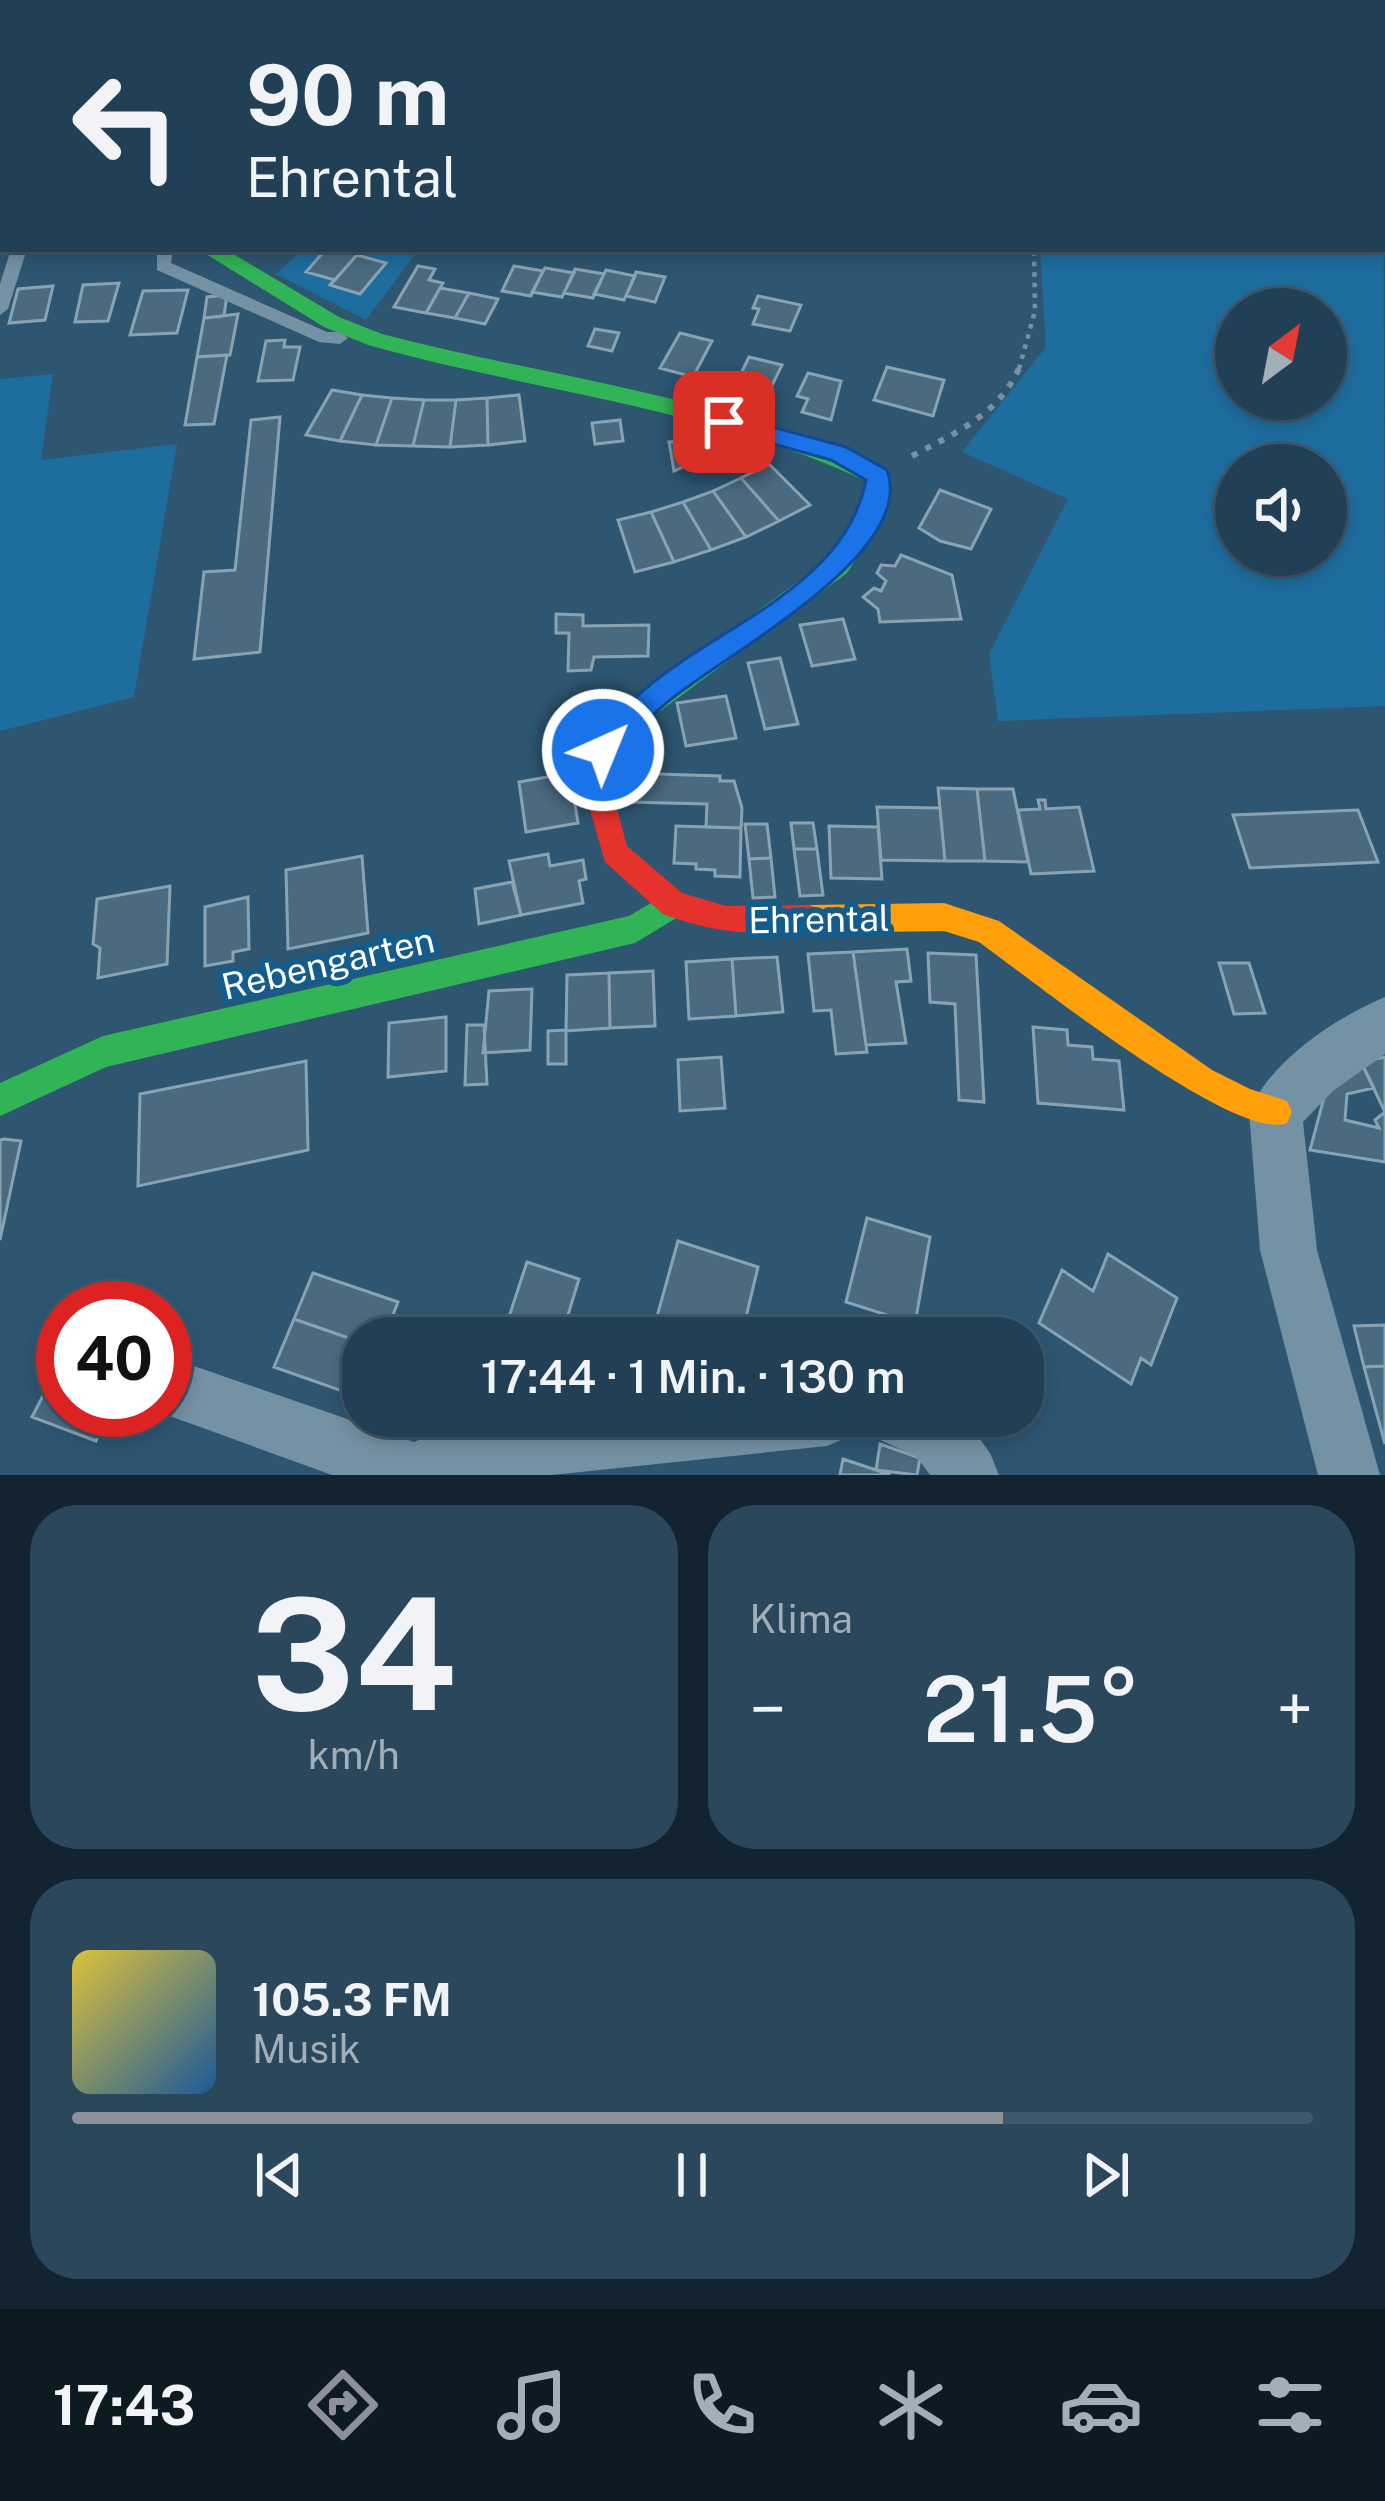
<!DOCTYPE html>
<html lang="de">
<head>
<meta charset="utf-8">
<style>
	body { margin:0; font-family:"Public Sans",sans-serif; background:#2a475b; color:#f1f3f6; height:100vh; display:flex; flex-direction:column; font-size:45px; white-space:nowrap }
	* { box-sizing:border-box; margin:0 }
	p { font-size:39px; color:#a2afb9 }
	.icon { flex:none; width:66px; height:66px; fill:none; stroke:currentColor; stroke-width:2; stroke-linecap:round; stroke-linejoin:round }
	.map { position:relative; height:1475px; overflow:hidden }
	.details { display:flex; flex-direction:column; gap:30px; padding:30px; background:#13232f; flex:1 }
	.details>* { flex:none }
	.hud { position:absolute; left:0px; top:0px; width:1386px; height:252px; box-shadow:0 6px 18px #0003,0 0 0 3px #3f596c; background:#224055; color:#f1f3f6; overflow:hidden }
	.needle { width:78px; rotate:32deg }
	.buttons { position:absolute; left:1215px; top:288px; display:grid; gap:24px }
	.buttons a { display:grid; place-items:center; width:132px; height:132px; border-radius:50%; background:#224055; box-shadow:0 6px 18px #0003,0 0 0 3px #3f596c; font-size:60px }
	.speed { position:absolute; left:36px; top:1281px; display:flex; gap:24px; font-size:60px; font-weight:700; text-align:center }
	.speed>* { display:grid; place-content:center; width:156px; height:156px; border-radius:50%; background:#224055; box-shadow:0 6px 18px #0003,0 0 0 3px #3f596c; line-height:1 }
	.speed .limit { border:18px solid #d22; background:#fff; color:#111 }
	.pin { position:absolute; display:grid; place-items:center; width:102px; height:102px; color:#fff; margin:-51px; border-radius:24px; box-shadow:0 6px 18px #0006 }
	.me { position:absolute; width:132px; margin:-66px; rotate:44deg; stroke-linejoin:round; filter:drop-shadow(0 0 9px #0008) }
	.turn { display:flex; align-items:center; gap:42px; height:252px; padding:0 48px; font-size:54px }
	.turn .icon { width:156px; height:156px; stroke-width:2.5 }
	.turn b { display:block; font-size:84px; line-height:102px }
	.big { font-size:90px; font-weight:600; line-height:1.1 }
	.details .widget { flex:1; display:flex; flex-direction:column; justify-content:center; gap:18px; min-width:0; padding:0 42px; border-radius:48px; background:#2a475b }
	.details .dial { align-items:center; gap:0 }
	.dial b { font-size:156px; line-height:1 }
	.song { display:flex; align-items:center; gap:36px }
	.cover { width:144px; height:144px; border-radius:18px; background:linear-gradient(135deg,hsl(50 70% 55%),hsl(210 70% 35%)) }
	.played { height:12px; border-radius:6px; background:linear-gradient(90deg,#8c9099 75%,#3f596c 75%) }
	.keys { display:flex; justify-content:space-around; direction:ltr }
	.heat { display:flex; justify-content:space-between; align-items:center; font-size:66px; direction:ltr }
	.details .tiles { flex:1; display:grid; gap:30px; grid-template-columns:1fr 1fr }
	.widget:last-child { grid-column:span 2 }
	.trip { position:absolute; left:342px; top:1317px; width:702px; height:120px; border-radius:48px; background:#224055; box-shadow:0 6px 18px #0003,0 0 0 3px #3f596c; font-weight:600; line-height:120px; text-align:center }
	.menu { display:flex; height:192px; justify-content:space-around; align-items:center; background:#0e1a22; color:#a2afb9 }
	.menu .icon { width:84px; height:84px }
	.menu .current { color:#8c9099 }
	.menu b { font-size:54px; color:#f1f3f6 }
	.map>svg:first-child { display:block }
	.green { fill:#1e6d9f; fill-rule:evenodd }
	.building { fill:#4a6a80; stroke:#8aa3b3; stroke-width:3 }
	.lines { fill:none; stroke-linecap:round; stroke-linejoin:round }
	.path-far1 { stroke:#7592a5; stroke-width:4.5; stroke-dasharray:4.5 6; stroke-linecap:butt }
	.path { stroke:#7592a5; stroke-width:6; stroke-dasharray:6 9; stroke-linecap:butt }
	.lane { fill:#7592a5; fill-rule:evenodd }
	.street { fill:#7592a5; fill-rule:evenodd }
	.fast { fill:#30b455; fill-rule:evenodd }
	.slow { fill:#ff9f0a; fill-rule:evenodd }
	.jam { fill:#e5322d; fill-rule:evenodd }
	.route { fill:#1a73e8; stroke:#114b97; stroke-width:3 }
	.labels { text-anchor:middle; stroke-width:12; stroke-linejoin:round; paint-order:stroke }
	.street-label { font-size:36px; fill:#fff; stroke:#135c8c }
</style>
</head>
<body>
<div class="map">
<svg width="1385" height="1475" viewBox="0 0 1385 1475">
	<rect width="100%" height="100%" fill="#2e5671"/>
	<path class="green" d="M495,0H1012L494,3Z
		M1383,87L1385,706L998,721L989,654L1068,499L962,452L1046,347L1040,249H1383ZM1236,309H1326V399H1236ZM1326,465V555H1236V465Z
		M303,249H419L366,320L276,274Z
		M53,374L41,460L177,444L134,697L0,731V379Z"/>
	<path class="building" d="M326,249H358L361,250L335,280L306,272Z
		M357,255L386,263L360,294L330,285Z
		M418,266L435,269L429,280L443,283L426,313L394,307Z
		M514,266L543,271L531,296L502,291Z
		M545,268L574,273L562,297L532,292Z
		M575,269L604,274L593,298L564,293Z
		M606,270L635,276L624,300L594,294Z
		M636,272L665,277L655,302L626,296Z
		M119,283L108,321L75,322L83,285Z
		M53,286L45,320L9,323L18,289Z
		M440,288L469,293L455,318L426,313Z
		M188,290L177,333L130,335L143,291Z
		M469,293L498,299L485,324L455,318Z
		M227,295L224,316L204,318L207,297Z
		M758,296L801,305L790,331L753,324L759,309L753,308Z
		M238,314L230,355L197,357L204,318Z
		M595,329L619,333L612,351L588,346Z
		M680,333L712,341L693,377L660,368Z
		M285,340L284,347H300L293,380L258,381L266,341Z
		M227,355L214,424L185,425L197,357Z
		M749,357L782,365L764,402L731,394Z
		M887,367L944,380L933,416L874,400Z
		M808,373L841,381L831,420L802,412L808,399L797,396Z
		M332,390L362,395L340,441L306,435Z
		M362,395L392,398L376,445L340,441Z
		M519,395L525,441L488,445L487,398Z
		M392,398L424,400L413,446L376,445Z
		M487,398L488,445L450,447L456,400Z
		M424,400H456L450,447L413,446Z
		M280,417L260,652L194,659L204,572L235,570L251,420Z
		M620,420L623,441L595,444L592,423Z
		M686,441L689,464L674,471L669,442Z
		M769,464L810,505L779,521L741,478Z
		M741,478L779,521L746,537L713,491Z
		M940,490L991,509L971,549L940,541L919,528Z
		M713,491L746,537L711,550L683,502Z
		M683,502L711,550L674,562L651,512Z
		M651,512L674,562L635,572L618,520Z
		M901,555L952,575L961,619L880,622L878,609L863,597L874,588L881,591L886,581L877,573L881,565L895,566Z
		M556,614L583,615V626L649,625L648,656L594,657L591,670L568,671L569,633H556Z
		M843,619L855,659L812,666L800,625Z
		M780,658L798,724L765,729L748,663Z
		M726,696L736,738L686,746L677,703Z
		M570,773L578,823L526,832L519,782Z
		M626,773L720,776V781H734L742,808L741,828L706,827L707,804L627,802Z
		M938,788L977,789L985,861H945Z
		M977,789H1013L1028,862L985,861Z
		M1038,800H1045L1046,809L1079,807L1094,871L1031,874L1018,810L1040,809Z
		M877,807L940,808L945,861L881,860Z
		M1358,810L1378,862L1250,868L1233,815Z
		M791,823H813L817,849H794Z
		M745,824H767L771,858L749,859Z
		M676,826L741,828L740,877L715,876V870L696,869V864L674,863Z
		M829,826L878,827L882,879L831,878Z
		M794,849H817L823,895L800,896Z
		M548,854L550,866L583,860L586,879L579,881L583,903L521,915L509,861Z
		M362,856L368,933L288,949L286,870Z
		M771,858L775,897L753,898L749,859Z
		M512,882L521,915L479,924L475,889Z
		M170,886L167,964L98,978L100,948L93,944L97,899Z
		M248,897L249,949L233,952V961L205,966V907Z
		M907,949L911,981L896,982L906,1043L866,1045L853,952Z
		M853,952L867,1052L836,1054L831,1010L814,1011L808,954Z
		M928,953L976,955L984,1102L959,1100L955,1004L930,1002Z
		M777,957L783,1012L736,1016L732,959Z
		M732,959L736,1016L689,1019L686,962Z
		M1219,963H1249L1265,1013L1234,1014Z
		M653,971L655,1026L610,1028L609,973Z
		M609,973L610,1028L566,1031L567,975Z
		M532,989L530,1050L483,1053L489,991Z
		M446,1017V1071L388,1077L389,1023Z
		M467,1025H484L487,1084L465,1085Z
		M1033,1027L1067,1030L1068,1045L1092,1047L1093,1059L1119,1061L1124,1110L1038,1103Z
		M548,1031L566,1030V1064H548Z
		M721,1057L725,1108L680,1111L678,1060Z
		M1385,1057V1112L1361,1062Z
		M306,1061L308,1150L138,1186L140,1094Z
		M1361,1062L1374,1088L1347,1094L1345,1120L1379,1128L1375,1120L1385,1112V1162L1310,1150L1326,1090Z
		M4,1139L21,1141L0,1240V1140Z
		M867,1218L930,1237L915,1324L846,1302Z
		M678,1241L758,1267L741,1338H651Z
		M1108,1254L1177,1298L1151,1365L1141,1358L1131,1384L1039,1323L1062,1270L1093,1291Z
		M527,1262L579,1279L561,1338H502Z
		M313,1273L398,1302L384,1338H363V1343L294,1319Z
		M294,1319L363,1343L362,1398L274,1367Z
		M1385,1325V1366L1364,1367L1354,1326Z
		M63,1356V1410H110L96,1441L32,1417L47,1388L42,1386L56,1358Z
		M1385,1366V1444L1364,1367Z
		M880,1444L920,1458L917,1475L876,1470Z
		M843,1459L876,1470L890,1475H840Z"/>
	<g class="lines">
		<path class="path-far1" d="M1019,369L1035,311L1034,249"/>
		<path class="path" d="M912,456C957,432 999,415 1020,366"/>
		<path class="lane" d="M11,249H27L8,309L0,315V284Z
			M157,249H173L171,263L327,332H340L348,338L340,344L319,342L157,270Z"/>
		<path class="street" d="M1385,997V1054L1333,1091L1303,1122L1317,1250L1380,1475H1318L1260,1250L1249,1112C1270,1061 1335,1018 1385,997Z
			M188,1364L414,1442L457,1423L528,1416H857L848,1437L827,1446L552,1475H332L167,1415L165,1377Z
			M865,1416H963L990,1453L999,1475H930L917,1457L874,1437Z"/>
		<path class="fast" d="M198,249H225L339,317L382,334C551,378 726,396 886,471L890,477L884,514L847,573L652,717H634L630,709L634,701L829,559L860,512L866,481C708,407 535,392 368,345L324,327Z
			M673,890L683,894L688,904L683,914L635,943L106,1067L0,1116V1083L103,1036L629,916Z"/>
		<path class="slow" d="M944,903L999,921L1212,1070L1250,1089L1287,1101L1292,1112L1287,1123C1237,1144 1029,978 979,942L944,931L809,933L799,929L794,919L799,909L809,905Z"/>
		<path class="jam" d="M643,698L652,701L656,709L614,757L608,775L627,846L682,893L726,906L809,905L819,909L824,919L819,929L809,933C754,934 715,934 663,914L605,862L580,775L593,742L634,701Z"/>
	</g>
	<path class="route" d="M724,414L846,447L887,470C919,555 716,659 664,705C645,721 630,741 613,758H594L590,750L594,742C610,724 627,704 645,689C720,625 846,586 866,480L831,460L716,428L713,422Z"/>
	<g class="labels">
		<g class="street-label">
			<text transform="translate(819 919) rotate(-1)" y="13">Ehrental</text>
			<text transform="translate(328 963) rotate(-13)" y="13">Rebengarten</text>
		</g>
	</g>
</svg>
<div class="buttons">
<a><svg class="needle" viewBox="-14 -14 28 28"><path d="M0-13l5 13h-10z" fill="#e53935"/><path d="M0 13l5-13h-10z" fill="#a2afb9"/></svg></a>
<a><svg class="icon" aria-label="sound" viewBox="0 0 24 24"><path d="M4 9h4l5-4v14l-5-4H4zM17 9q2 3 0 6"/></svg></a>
</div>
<div class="speed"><div class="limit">40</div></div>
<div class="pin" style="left:724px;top:422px;background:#d93025"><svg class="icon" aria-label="arrive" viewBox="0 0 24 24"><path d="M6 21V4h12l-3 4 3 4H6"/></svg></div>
<svg class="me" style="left:603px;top:750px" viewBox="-20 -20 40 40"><circle r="17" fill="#1a73e8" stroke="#fff" stroke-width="3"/><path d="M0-11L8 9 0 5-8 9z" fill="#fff"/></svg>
<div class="trip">17:44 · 1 Min. · 130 m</div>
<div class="hud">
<div class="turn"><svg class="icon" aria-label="left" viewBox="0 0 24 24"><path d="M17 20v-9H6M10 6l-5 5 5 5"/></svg><div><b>90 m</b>Ehrental</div></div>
</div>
</div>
<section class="details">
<div class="tiles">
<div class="widget dial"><b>34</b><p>km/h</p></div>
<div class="widget"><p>Klima</p>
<div class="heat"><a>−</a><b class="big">21.5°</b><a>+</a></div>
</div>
<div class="widget">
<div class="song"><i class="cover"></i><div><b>105.3 FM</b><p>Musik</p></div></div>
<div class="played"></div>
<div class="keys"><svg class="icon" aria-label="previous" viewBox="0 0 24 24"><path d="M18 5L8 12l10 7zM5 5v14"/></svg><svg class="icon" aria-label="pause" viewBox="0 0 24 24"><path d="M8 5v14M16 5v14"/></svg><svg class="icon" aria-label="next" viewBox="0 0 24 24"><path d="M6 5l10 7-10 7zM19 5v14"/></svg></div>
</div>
</div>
</section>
<nav class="menu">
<b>17:43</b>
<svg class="icon current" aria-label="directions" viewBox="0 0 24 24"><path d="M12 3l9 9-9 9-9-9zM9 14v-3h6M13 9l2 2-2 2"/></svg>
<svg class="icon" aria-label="music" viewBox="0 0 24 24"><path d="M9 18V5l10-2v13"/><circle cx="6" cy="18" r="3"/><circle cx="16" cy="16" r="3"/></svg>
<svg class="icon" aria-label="phone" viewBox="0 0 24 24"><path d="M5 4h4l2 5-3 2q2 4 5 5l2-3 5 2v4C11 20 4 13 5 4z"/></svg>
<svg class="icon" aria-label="climate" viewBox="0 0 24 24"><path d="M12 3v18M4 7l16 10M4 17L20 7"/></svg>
<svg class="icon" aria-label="car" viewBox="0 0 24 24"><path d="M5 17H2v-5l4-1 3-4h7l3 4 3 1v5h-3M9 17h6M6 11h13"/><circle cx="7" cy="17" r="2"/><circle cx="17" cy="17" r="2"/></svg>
<svg class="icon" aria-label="filters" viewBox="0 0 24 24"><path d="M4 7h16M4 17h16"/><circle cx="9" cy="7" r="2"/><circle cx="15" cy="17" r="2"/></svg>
</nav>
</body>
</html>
